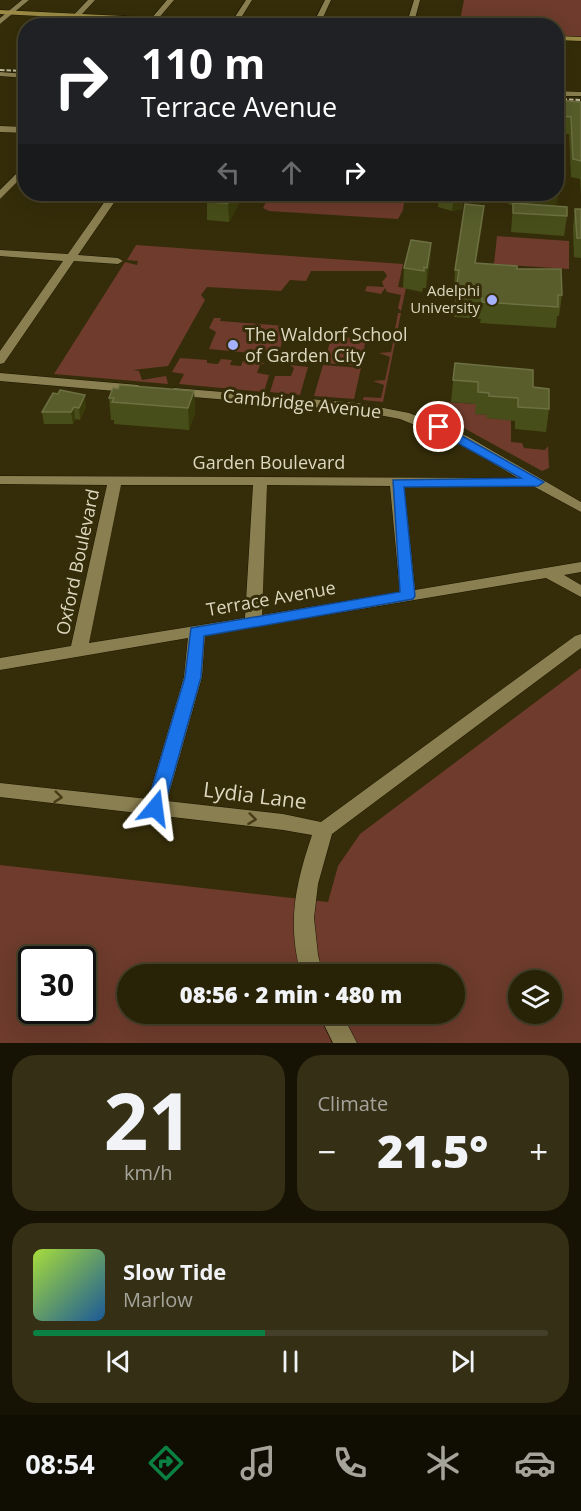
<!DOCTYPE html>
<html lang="en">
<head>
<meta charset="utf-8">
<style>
	body { margin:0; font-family:"Open Sans",sans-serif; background:#342f15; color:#f1f3f6; height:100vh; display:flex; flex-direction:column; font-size:22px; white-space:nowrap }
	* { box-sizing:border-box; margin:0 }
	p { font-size:20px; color:#a5a49b }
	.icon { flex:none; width:33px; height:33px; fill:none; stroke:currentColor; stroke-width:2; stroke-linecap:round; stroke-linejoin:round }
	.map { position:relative; height:1043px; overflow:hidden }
	.drawer { display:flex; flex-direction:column; gap:12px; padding:12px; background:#161304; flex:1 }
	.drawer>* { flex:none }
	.guide { position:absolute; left:18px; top:18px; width:546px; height:183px; border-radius:24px; box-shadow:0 6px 24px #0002,0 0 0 2px #443f28; background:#202124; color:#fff; overflow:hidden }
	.controls { position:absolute; left:508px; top:970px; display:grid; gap:12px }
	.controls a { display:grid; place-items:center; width:54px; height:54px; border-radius:50%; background:#282207; box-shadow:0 6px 24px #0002,0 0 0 2px #443f28; font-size:30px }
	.speed { position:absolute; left:18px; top:946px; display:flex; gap:12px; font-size:30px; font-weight:700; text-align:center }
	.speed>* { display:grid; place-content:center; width:78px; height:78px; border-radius:50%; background:#282207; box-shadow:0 6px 24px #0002,0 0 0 2px #443f28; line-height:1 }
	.speed .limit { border:3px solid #111; border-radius:9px; background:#fff; color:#111 }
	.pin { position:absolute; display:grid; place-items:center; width:51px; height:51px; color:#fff; margin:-26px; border:3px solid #fff; border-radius:50%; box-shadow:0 2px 6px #0007 }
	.me { position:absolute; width:66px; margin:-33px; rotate:16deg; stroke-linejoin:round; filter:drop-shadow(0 0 4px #0008) }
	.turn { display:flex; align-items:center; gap:21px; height:126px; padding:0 24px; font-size:27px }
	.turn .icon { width:78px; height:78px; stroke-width:2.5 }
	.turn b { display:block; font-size:42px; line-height:51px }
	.lanes { display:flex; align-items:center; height:57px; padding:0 24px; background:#0003; justify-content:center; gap:30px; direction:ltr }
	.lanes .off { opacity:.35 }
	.big { font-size:45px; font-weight:800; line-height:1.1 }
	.drawer .widget { flex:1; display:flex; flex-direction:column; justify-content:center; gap:9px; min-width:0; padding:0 21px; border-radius:24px; background:#342f15 }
	.drawer .dial { align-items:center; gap:0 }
	.dial b { font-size:78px; line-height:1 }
	.song { display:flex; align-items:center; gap:18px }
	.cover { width:72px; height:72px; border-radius:9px; background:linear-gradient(135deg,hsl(80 70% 55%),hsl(210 70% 35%)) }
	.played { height:6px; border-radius:3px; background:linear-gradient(90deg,#0b8043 45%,#443f28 45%) }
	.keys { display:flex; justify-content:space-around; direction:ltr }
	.heat { display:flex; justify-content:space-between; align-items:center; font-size:33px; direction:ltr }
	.drawer .tiles { flex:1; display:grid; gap:12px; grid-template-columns:1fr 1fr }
	.widget:last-child { grid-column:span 2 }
	.trip { position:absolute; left:117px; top:964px; width:348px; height:60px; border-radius:30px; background:#282207; box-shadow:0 6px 24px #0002,0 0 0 2px #443f28; font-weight:800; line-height:60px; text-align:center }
	.tab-bar { display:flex; height:96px; justify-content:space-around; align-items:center; background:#100e03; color:#a5a49b }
	.tab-bar .icon { width:42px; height:42px }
	.tab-bar .on { color:#0b8043 }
	.tab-bar b { font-size:27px; color:#f1f3f6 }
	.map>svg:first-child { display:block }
	.green { fill:#6e3b2c; fill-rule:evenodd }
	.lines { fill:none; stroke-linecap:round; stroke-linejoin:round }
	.minor-casing { stroke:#1b1601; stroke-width:1 }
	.major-casing { stroke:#1b1601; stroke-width:1 }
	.minor { fill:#8a7f50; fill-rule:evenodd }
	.major { fill:#9a8a45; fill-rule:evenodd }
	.rail { stroke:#c0ba9f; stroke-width:2; stroke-dasharray:4.5 2; stroke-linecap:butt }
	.wall { fill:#484e19 }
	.shaded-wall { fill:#3a3b0b }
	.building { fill:#585d2b; stroke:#6d7042; stroke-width:1.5 }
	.oneway { stroke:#463d17 }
	.route { fill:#1a73e8; stroke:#114b97; stroke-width:1.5 }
	.poi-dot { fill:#a5b1fc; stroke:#352d09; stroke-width:2 }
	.labels { text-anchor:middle; stroke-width:6; stroke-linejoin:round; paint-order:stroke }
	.far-poi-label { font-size:15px; fill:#ddd8bf; stroke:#352d09; text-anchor:end }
	.poi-label { font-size:18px; fill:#ddd8bf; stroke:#352d09; text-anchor:start }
	.street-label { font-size:18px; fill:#ddd8bf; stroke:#352d09 }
	.near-street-label { font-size:21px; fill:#ddd8bf; stroke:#352d09 }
</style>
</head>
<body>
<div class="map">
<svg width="581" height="1043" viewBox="0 0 581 1043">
	<rect width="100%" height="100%" fill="#352d09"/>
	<path class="green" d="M464,0H581V39L557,38L556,26H459Z
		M270,194H405V195L403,210L398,219L269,211L263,208Z
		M497,236L569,241V269L494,264Z
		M136,245L403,264L398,287L406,288L401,311L398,308L401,295L387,292L385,288L381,294L365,291L367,286L384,287L382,282L387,276L384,271H311L306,281L290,280L281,291L207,287L201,295L205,300L168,366L133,370L139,371L142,380L166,376L168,384L54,374L125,262L137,265L138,261L127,260Z
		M398,313H401L383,402L363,400L364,397L381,398L384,385L373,381L385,380L390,357L379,353L391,352L393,342L377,340H393Z
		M214,318H221L220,321L285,326L280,351L264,350L262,354L209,349L216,332L209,328Z
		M343,337L358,339L365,343L361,366L324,363L330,342Z
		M180,358L207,360V363L218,364L221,359L232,360L230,365L241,366L243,361L265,363L260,365L257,373L269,375L264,392L179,384L184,374L172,372Z
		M290,365L308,367L300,395L270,392L275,376H291L294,368Z
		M323,365L361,368L354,399L314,396Z
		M431,401L476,404V414L487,415V418L511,420V442L522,443L524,448L545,450L548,446L549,468L542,471L462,427L429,413Z
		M581,668V1043H0V865L328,902L338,866L360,834ZM32,960H82V1011H32ZM128,975H454V1014H128ZM519,981H552V1014H519Z"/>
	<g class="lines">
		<defs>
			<path id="minor" d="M22,0H29L0,24V18Z
				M88,0H95L71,26H63Z
				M167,0H174L152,26H145Z
				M246,0H252L236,26H229Z
				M325,0H331L319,26H312Z
				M414,0H420L413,26H406Z
				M0,72L26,74V78L0,76Z
				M556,91L581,92V96H556Z
				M0,126L26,127V133L0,132Z
				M26,164V173L0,199V190Z
				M110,194H120L78,255L118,258L123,261L118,264L74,261L4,363L0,364V351L63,261L0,256V250L68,254Z
				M0,373L138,385L144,389L138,393L0,381Z
				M174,388L358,403L409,413L467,436L581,502V512L533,486H404L415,590L581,562V572L564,575L581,585V597L546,578L205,635L202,677L167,801L283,814L321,822L575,636L581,634V648L332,834L318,884L314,918L318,955L323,975H301C287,922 295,886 312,835L283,830L0,797V783L148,799L184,677L188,638L0,670V658L71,646L107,485L0,484V476L518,478L457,442L400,419L358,411L169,395L168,392ZM121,485H253L245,618L89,643ZM267,485L390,486L400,592L262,615Z
				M319,1014H342L357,1043H333Z"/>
			<path id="major" d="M0,10L285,24L288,26H231L0,14Z
				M556,36L581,37V41L556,40Z"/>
		</defs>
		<use href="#minor" class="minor-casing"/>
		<use href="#major" class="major-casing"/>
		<use href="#minor" class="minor"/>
		<use href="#major" class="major"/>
		<path class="rail" d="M0,70L26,71
			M556,99L581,100"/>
	</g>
	<path class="wall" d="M556,100L581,102V196L580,179L571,177L569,134L556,133Z
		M244,194L229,222L207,220V202Z
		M439,194H464L462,209L452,211L438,207Z
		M501,194H556L557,203L553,206L567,216L564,236L511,232L513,206L500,199Z
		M575,209H581V258L574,257L573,228Z
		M482,225L476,263L517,269L562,295L559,316H557L556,328L480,323L481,319L454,317L456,290H454L455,270Z
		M431,243L430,263L426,288H423L422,292L403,288L404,268Z
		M455,363L533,387L549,409L546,432L515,429V421L486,418L487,415L475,414L476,404L451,402Z
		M194,391L195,413L189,430L114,424V420H111L109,398Z
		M53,393L86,407L80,420L75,419L73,424H44L42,412Z"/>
	<path class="shaded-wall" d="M560,184L557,203L553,206L527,214L529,195L534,194H556V186Z
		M233,194H244L229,222L228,203Z
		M454,194H464L462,209L452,211Z
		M484,206L482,225L473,284L475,263Z
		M431,243L430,263L426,288L427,268Z
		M194,391L195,413L189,430L188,408Z
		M85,395L86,407L80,420L79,408Z
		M74,407L75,419L73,424L71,412Z"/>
	<path class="building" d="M556,100L581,102V161L573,159L571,117L556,115Z
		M556,175L560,178V184L556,186Z
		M211,194H233L228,203L207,202Z
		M513,203L567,207V216L513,213Z
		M465,204L484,206L475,263L517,266V269H561L562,295H558V307L482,302V298L455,297L459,270H455Z
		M575,209H581V238H577Z
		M411,240L431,243L427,268L424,267V271L404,268Z
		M455,363L533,370V387L549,389V409L518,407V398L489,396V393L478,392V382L453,380Z
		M120,385L194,391L188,408L112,402L114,398H109L113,388L118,389Z
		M60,390L85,395L79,408L74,407L71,412H42L53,393L58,394Z"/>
	<defs><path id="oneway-chevron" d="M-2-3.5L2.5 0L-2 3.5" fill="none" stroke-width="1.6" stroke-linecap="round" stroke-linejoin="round" transform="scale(1.5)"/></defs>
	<g class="oneway">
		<use href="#oneway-chevron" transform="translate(58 797) rotate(6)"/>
		<use href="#oneway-chevron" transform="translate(252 819) rotate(7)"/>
	</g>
	<path class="route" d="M439,423L544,482L538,486L404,487L415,596L413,599L204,636L201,677L164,808L161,812H149L146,808L185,677L191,628L400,592L393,480L521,478L434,430V424Z"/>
	<g class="poi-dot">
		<circle cx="492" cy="300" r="6"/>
		<circle cx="233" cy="345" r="6"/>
	</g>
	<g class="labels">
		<g class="far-poi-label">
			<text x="480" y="296">Adelphi<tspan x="480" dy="17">University</tspan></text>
		</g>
		<g class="poi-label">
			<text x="245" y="341">The Waldorf School<tspan x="245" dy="21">of Garden City</tspan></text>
		</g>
		<g class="street-label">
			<text transform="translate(302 404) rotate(6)" y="6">Cambridge Avenue</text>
			<text x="269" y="469">Garden Boulevard</text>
			<text transform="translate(78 562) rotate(-78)" y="6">Oxford Boulevard</text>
			<text transform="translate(271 599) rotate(-10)" y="6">Terrace Avenue</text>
		</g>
		<g class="near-street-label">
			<text transform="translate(255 796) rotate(7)" y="7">Lydia Lane</text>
		</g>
	</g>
</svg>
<div class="controls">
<a><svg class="icon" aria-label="layers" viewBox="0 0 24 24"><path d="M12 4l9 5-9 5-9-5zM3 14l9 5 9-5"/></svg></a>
</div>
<div class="speed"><div class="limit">30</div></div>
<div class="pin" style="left:439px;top:427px;background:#d93025"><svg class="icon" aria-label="arrive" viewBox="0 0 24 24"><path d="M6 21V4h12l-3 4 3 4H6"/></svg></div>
<svg class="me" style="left:155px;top:808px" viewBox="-20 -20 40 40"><path d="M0-17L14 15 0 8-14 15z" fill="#1a73e8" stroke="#fff" stroke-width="4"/></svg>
<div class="trip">08:56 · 2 min · 480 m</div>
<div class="guide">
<div class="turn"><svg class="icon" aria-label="right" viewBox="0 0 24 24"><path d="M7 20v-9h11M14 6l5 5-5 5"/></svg><div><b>110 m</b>Terrace Avenue</div></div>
<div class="lanes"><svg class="icon off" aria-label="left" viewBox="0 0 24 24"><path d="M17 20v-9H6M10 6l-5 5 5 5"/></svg><svg class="icon off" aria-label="ahead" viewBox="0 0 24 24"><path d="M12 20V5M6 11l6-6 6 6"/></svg><svg class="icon" aria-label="right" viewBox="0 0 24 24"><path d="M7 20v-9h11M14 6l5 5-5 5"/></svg></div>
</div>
</div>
<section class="drawer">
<div class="tiles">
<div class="widget dial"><b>21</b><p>km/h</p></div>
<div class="widget"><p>Climate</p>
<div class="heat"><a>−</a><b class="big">21.5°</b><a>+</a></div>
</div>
<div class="widget">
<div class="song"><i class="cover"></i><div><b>Slow Tide</b><p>Marlow</p></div></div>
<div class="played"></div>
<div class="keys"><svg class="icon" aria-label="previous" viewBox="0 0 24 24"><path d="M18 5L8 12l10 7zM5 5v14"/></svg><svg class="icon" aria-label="pause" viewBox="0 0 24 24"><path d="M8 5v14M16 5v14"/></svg><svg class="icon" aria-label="next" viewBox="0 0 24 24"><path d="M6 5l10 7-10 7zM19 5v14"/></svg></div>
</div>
</div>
</section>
<nav class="tab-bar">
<b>08:54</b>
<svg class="icon on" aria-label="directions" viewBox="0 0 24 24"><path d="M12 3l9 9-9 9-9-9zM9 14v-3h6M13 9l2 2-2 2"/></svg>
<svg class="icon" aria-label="music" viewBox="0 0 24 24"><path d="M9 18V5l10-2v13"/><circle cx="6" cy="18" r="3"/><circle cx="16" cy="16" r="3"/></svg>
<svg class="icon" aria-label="phone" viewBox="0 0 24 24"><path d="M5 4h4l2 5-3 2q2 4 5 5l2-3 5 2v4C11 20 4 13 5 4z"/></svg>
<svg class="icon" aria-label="climate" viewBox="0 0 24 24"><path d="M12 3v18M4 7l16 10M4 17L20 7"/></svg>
<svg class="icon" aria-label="car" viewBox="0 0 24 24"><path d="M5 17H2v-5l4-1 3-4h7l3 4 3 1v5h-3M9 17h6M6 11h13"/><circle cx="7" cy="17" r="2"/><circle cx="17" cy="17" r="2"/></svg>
</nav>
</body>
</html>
